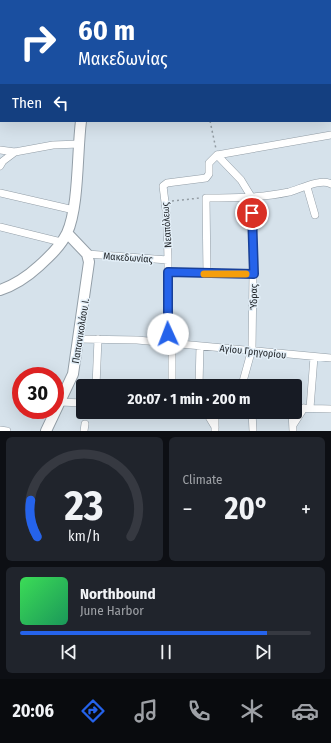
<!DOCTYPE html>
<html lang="en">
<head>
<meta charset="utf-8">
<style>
	body { margin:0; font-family:"Fira Sans Condensed",sans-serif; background:#20242c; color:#f1f3f6; height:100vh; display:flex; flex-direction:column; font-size:15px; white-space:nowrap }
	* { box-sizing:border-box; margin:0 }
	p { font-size:13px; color:#9ea1a6 }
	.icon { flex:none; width:22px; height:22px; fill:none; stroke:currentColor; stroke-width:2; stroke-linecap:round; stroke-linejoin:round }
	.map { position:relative; height:431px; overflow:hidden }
	.details { display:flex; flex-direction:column; gap:6px; padding:6px; background:#0d0f14; flex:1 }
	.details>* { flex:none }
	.hud { position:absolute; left:0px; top:0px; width:331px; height:122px; box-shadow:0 4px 16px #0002; background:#1a4fa0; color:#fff; overflow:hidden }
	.speed { position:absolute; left:12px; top:367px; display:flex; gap:8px; font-size:20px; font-weight:700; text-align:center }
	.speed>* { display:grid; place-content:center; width:52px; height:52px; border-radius:50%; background:#171b24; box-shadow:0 4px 16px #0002; line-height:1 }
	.speed .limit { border:6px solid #d22; background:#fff; color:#111 }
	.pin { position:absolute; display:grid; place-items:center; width:34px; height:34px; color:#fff; margin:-17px; border:2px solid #fff; border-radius:50%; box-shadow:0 1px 4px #0007 }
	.me { position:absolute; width:44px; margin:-22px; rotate:358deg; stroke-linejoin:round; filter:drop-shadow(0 0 3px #0008) }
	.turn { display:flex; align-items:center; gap:14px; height:84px; padding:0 12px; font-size:18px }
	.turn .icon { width:52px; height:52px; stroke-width:2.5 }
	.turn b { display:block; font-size:28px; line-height:34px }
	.then { display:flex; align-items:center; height:38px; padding:0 12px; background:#0003; gap:8px; font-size:15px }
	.big { font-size:30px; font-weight:700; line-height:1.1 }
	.details .tile { flex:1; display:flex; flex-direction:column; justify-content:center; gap:6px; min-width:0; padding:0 14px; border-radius:6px; background:#20242c }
	.details .dial { align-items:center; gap:0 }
	.dial svg { height:104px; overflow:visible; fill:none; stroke:#363941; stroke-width:7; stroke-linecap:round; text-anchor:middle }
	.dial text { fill:#f1f3f6; stroke:none }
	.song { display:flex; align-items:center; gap:12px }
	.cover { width:48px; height:48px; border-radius:6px; background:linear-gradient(135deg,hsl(130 70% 55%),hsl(150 70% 35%)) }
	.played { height:4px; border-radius:2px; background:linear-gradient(90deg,#2563eb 85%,#363941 85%) }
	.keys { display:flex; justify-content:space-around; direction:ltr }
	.heat { display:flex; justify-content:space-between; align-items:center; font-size:22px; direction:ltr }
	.details .tiles { flex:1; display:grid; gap:6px; grid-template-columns:1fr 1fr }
	.tile:last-child { grid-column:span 2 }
	.trip { position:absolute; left:76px; top:379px; width:226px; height:40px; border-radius:4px; background:#171b24; box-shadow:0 4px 16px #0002; font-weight:700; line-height:40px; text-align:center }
	.tabs { display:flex; height:64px; justify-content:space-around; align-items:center; background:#090b0e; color:#9ea1a6 }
	.tabs .icon { width:28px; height:28px }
	.tabs .current { color:#2563eb }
	.tabs b { font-size:18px; color:#f1f3f6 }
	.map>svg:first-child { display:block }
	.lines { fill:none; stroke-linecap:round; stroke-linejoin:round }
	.street-casing { stroke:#939ea7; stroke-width:8 }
	.secondary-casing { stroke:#939ea7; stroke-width:12 }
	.path { stroke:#939ca3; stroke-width:1.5; stroke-dasharray:2 3; stroke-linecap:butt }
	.street { stroke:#fff; stroke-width:7 }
	.secondary { stroke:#fff; stroke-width:10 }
	.route-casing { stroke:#184099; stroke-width:10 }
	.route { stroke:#2563eb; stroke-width:7 }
	.slow { stroke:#f59e0b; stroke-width:7 }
	.labels { text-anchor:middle; stroke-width:3; stroke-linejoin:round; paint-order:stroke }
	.street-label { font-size:10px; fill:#1d2125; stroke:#e3eff8 }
</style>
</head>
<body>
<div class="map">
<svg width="331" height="431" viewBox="0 0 331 431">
	<rect width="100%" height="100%" fill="#d6e2eb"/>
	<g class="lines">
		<defs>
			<path id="street" d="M89,0L97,1
				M330,32H331
				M330,81H331
				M0,150L15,152L53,145L79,144
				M217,155L241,180L252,198
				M0,166L3,161L15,152
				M307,187L315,215
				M0,193L74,210
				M0,227L61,242
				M87,254L168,260V334L172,342V386
				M168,260L167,218L163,186L167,183L206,178L209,174V163L217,155L331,135
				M168,272L253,274
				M207,274L206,198C234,198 261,198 289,192C300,189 321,178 331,184
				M78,339L137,340L331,358
				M242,385L252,349L253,274L252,198
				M96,386L98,339
				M199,386L200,346
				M60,402L83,403
				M295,408L331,409
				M310,408L314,357
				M206,412L215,427
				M252,412L253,431
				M292,412L293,431
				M293,425L304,408
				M0,430L7,431
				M84,431L85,424
				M215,431V412"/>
			<path id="secondary" d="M106,1V0
				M0,290C15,285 27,277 39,266C49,257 61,246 67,233C79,207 77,152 81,121
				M46,431L73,374L89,262L87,254L67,233"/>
		</defs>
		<use href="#street" class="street-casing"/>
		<use href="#secondary" class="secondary-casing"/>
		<path class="path" d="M210,121L216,149
			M172,201L200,198"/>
		<use href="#street" class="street"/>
		<use href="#secondary" class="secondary"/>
	</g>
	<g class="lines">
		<defs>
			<path id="route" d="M168,334V272L254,274L252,213"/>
		</defs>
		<use href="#route" class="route-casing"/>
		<use href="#route" class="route"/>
		<path class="slow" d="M204,274H246"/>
	</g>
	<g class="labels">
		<g class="street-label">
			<text transform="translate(166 225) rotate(-94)" y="4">Νεαπόλεως</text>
			<text transform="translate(128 257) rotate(4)" y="4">Μακεδωνίας</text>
			<text transform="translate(253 297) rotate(-89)" y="4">Ύδρας</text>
			<text transform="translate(80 331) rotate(-81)" y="4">Παπανικολάου Ι.</text>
			<text transform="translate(253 351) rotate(6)" y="4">Αγίου Γρηγορίου</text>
		</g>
	</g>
</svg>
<div class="speed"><div class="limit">30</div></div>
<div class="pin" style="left:252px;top:213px;background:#d93025"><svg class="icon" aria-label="arrive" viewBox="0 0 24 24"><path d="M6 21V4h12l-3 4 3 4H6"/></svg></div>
<svg class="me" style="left:168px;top:334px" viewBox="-20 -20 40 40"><circle r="19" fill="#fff"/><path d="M0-13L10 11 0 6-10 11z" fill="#2563eb"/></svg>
<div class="trip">20:07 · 1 min · 200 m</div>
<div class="hud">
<div class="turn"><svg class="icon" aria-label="right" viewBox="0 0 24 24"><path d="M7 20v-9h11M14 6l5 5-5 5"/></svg><div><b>60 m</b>Μακεδωνίας</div></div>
<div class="then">Then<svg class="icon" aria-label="left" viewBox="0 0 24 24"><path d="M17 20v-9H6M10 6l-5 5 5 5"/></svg></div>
</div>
</div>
<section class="details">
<div class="tiles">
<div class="tile dial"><svg viewBox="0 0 100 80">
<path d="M14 69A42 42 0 1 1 86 69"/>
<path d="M14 69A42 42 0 0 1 9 41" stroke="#2563eb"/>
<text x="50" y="56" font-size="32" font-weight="700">23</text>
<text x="50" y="72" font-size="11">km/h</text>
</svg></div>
<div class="tile"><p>Climate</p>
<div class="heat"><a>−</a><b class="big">20°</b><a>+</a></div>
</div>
<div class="tile">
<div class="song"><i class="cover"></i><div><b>Northbound</b><p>June Harbor</p></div></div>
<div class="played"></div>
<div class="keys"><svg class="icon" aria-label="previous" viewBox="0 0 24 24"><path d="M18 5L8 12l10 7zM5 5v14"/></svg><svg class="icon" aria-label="pause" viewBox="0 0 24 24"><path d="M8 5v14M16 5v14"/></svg><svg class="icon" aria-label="next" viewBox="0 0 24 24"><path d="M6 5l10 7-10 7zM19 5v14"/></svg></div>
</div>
</div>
</section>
<nav class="tabs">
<b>20:06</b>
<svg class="icon current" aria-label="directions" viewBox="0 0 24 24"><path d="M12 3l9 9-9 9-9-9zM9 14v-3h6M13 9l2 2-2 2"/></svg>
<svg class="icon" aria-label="music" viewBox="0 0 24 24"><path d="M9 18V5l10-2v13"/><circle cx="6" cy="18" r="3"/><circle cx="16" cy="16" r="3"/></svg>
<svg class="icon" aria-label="phone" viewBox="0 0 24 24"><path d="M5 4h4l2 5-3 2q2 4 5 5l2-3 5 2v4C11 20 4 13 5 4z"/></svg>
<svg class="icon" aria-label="climate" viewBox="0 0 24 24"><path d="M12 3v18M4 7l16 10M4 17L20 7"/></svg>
<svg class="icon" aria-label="car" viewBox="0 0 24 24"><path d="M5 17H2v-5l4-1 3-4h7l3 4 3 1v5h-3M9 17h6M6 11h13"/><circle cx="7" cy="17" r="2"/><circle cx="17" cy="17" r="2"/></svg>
</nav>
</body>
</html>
